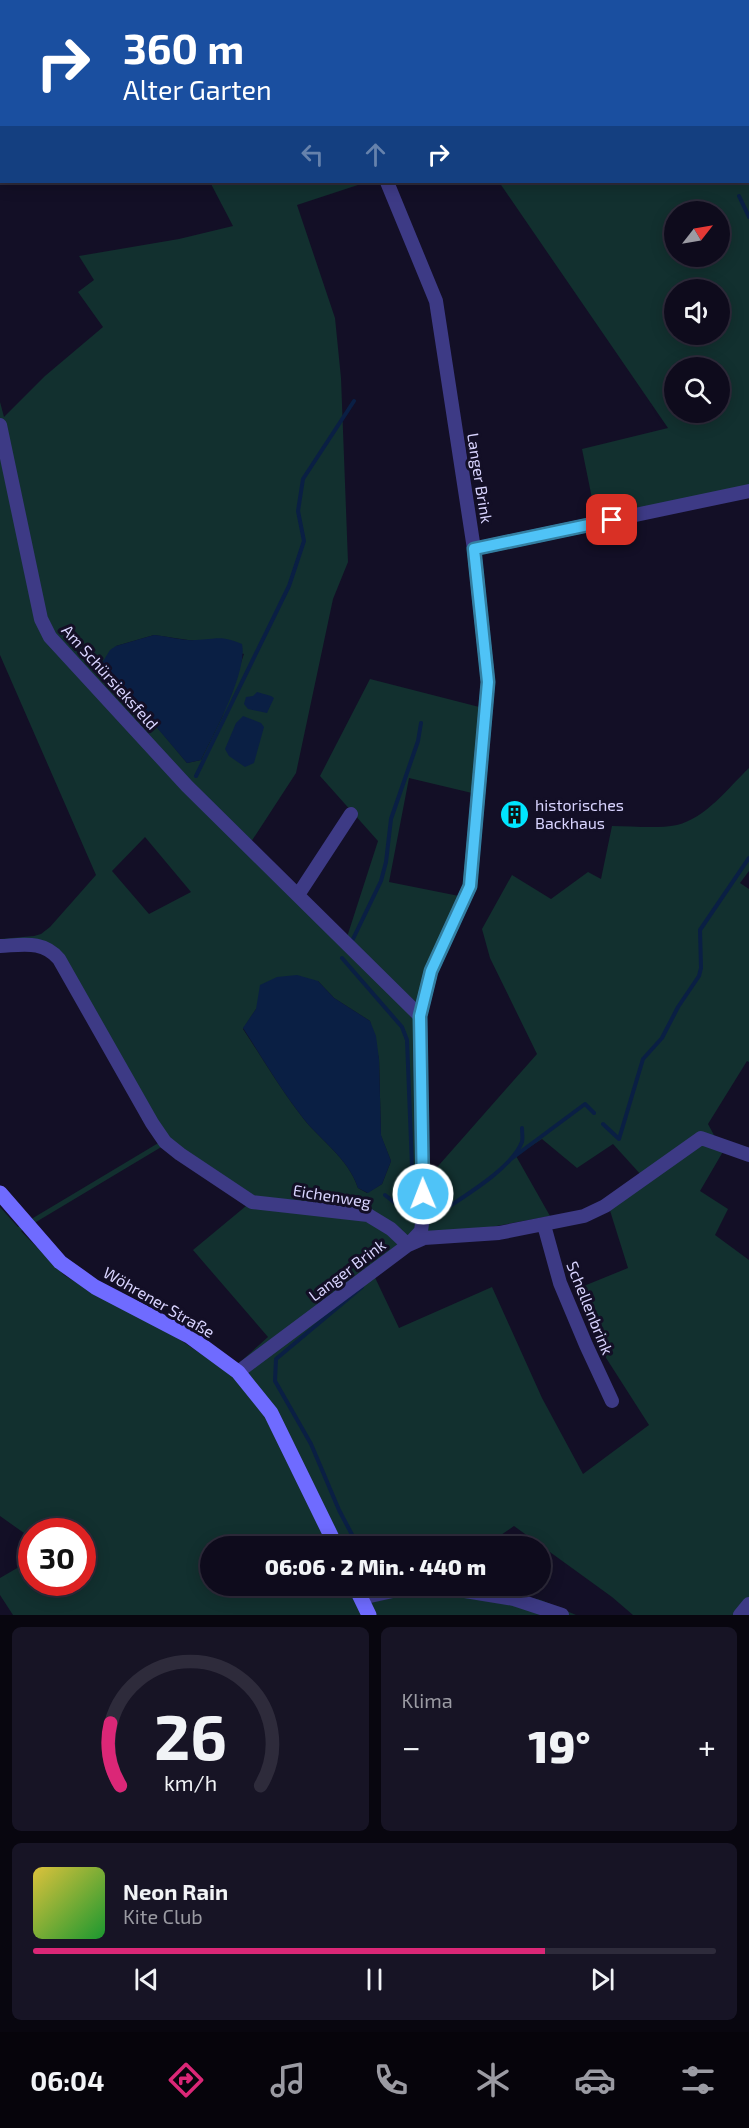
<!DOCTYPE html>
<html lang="de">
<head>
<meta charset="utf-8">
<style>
	body { margin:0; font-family:"Exo 2",sans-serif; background:#171425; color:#f1f3f6; height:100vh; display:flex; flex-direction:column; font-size:22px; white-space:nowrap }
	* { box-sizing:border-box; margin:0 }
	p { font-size:20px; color:#9b9ba3 }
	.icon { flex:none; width:33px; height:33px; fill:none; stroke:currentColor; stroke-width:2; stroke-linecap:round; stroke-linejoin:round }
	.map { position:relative; height:1615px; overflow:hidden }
	.details { display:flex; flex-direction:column; gap:12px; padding:12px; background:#08060f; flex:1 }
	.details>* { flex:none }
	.hud { position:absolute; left:0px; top:0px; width:750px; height:183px; box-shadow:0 3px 15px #0003,0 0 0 2px #2e2b3b; background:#1a4fa0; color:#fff; overflow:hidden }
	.needle { width:39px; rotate:59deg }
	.fabs { position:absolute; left:664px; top:201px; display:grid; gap:12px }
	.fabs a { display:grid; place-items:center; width:66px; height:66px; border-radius:50%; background:#0e0b1c; box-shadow:0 3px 15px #0003,0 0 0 2px #2e2b3b; font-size:30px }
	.speed { position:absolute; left:18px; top:1518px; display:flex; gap:12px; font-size:30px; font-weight:700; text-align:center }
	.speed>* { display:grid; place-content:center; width:78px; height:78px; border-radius:50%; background:#0e0b1c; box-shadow:0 3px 15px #0003,0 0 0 2px #2e2b3b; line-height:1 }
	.speed .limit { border:9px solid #d22; background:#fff; color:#111 }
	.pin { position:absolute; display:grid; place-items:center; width:51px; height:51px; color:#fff; margin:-26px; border-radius:12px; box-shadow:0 3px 9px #0006 }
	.me { position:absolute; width:66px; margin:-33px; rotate:359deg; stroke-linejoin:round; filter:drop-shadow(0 0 4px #0008) }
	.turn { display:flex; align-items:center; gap:21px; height:126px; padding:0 24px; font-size:27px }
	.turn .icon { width:78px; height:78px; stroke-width:2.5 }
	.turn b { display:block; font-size:42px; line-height:51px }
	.lanes { display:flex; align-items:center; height:57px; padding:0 24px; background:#0003; justify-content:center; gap:30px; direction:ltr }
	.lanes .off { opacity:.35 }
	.big { font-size:45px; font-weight:800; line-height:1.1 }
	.details .widget { flex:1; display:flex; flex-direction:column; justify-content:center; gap:9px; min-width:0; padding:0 21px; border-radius:9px; background:#171425 }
	.details .dial { align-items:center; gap:0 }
	.dial svg { height:156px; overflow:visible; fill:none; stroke:#2e2b3b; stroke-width:7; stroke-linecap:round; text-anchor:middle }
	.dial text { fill:#f1f3f6; stroke:none }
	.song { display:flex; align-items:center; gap:18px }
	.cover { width:72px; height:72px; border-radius:9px; background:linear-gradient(135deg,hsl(50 70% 55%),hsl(130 70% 35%)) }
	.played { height:6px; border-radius:3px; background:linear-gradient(90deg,#db2777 75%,#2e2b3b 75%) }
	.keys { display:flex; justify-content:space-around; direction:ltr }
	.heat { display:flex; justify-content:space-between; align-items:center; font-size:33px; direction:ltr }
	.details .tiles { flex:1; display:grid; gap:12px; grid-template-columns:1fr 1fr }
	.widget:last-child { grid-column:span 2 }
	.trip { position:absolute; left:200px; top:1536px; width:351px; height:60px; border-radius:30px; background:#0e0b1c; box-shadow:0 3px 15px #0003,0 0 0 2px #2e2b3b; font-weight:800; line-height:60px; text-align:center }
	.dock { display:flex; height:96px; justify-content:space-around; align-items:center; background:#06040b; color:#9b9ba3 }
	.dock .icon { width:42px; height:42px }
	.dock .current { color:#db2777 }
	.dock b { font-size:27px; color:#f1f3f6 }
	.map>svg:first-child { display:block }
	.green { fill:#12302f; fill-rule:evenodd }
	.water { fill:#0a1f44 }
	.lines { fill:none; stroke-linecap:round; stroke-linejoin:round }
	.stream { stroke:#0a1f44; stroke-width:4 }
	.street { stroke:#3d3a85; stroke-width:14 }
	.secondary { stroke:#6f6bff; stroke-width:15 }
	.route-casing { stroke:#337fa1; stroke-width:15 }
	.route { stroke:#4fc3f7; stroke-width:10 }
	.labels { text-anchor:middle; stroke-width:6; stroke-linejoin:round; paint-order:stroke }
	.street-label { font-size:16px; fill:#d9d4ff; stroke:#130f26 }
	.poi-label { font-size:16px; fill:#d9d4ff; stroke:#130f26; text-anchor:start }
</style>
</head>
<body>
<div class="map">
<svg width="749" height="1615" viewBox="0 0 749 1615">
	<rect width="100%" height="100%" fill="#130f26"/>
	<path class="green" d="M749,142V487L597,523L582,449L668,428L499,182H748ZM675,212H720V256H675ZM675,290H720V334H675ZM675,368H720V412H675Z
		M210,182H367L297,205L335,318L341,378L348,562L333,599L296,773L251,842L347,937L378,841L320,776L370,679L491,710L475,892L436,972L425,1014L419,1228L370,1267L399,1328L492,1287L542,1398L583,1474L649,1425L601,1350L574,1290L628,1268L607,1201L642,1176L613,1144L577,1168L542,1139L516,1156L550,1216L459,1233H427L430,1182L432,1173L537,1054L490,958L482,929L512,875L551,899L588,872L601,879L612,826C632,826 657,829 677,825C706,818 728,788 749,768V871L740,883L749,889V1062L747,1061L708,1124L715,1137L728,1143L700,1191L728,1209L715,1235L749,1260V1615H633L612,1597L514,1526L485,1546H210V1586H447L515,1594L541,1600L576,1615H13L0,1595V1578L31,1560V1538L0,1516V1207L18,1227L160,1142L58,963L36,947L0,950V939L34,936L41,934L50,927L96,875L0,655V402L4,417L45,376L103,327L78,292L94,280L79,256L179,239L233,226ZM154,635L195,641L244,654L222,717L201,760L187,763L136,702L116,646ZM409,778L472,793L462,890L459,896L389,882ZM145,837L191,892L149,914L112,871ZM318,981L334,998L370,1021L379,1059L381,1136L391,1161L382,1184L367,1193L358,1188C348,1158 322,1142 303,1118C281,1090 263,1059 243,1029L256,1009ZM163,1146L246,1206L193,1250L268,1337L238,1364L231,1374L164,1329L95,1294L64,1275L21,1231ZM32,1532H82V1582H32Z"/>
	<path class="water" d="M154,635C167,636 183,641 196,640C217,639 221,635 242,644C248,671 214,734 201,760L187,763L102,663L110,650L116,646Z
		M257,692L271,696L274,698L267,713L248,709L244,704L246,697L253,696Z
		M243,716L261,723L264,727L254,763L245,767L229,756L225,749L236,723Z
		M297,975L318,981L334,998L370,1021L376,1036L379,1059L381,1135L391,1161L382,1184L368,1193L358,1188C348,1158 322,1142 303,1118C281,1090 263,1059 243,1028L256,1009L260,985L277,977Z"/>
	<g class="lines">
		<path class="stream" d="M739,196L749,217
			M196,776L289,586L304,541L298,511L303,479L354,401
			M353,939L381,881L386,862L391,819L418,741L421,723
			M342,958L402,1027L407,1040L414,1218
			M603,1124L619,1139L643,1059L662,1038L678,1007L699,976L701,968L700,930L749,858
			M511,1159L585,1104L594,1113
			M385,1195L414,1218
			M435,1216C459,1199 511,1170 522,1142C523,1138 522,1132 522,1128
			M358,1546L339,1510L311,1444L275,1381L276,1359L362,1287"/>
		<path class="street" d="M317,0L318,2
			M0,425L41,619L50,637L187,786L420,1016
			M474,549L749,491
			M298,895L351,814
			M0,946C23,945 43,940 59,959L152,1123L165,1142L180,1154L252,1202L368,1215L391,1229L408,1245L424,1238L499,1233L584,1216L605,1206L701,1138L749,1155
			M544,1225L560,1283L586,1345L612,1401
			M238,1372L408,1245L421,1231L423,1216L420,1016L431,971L470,886L488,682L474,549L436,301L387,182
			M361,1598L402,1589L465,1591L514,1599L562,1615
			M740,1615L749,1604"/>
		<path class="secondary" d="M103,2L107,0
			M0,39H2
			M0,1193L60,1262L95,1287L189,1336L238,1372L271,1413L336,1546
			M355,1586L369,1615"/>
	</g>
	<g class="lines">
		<defs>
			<path id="route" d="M423,1194L420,1016L431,971L470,886L488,682L474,549L612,520"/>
		</defs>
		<use href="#route" class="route-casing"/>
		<use href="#route" class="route"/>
	</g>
	<defs>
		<symbol id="building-disc" viewBox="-11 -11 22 22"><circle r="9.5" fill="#00e5ff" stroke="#130f26"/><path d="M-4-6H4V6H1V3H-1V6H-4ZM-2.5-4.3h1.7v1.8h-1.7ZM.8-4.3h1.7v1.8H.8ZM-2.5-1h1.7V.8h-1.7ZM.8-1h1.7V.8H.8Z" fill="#111"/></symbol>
	</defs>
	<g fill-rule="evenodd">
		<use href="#building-disc" x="498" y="798" width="33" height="33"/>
	</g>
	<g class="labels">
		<g class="street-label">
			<text transform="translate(480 478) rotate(81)" y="6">Langer Brink</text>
			<text transform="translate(110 677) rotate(48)" y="6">Am Schürsieksfeld</text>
			<text transform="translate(332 1196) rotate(9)" y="6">Eichenweg</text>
			<text transform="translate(347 1270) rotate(-37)" y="6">Langer Brink</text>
			<text transform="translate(159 1302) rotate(30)" y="6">Wöhrener Straße</text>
			<text transform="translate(590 1308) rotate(68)" y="6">Schellenbrink</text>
		</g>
		<g class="poi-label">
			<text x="535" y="811">historisches<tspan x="535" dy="18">Backhaus</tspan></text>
		</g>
	</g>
</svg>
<div class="fabs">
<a><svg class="needle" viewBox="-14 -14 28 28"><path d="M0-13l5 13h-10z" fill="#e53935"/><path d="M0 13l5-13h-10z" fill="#9b9ba3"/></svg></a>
<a><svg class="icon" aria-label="sound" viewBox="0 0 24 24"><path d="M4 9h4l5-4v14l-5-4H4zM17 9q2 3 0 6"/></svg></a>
<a><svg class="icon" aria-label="search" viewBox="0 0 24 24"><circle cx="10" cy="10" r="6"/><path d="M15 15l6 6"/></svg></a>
</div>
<div class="speed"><div class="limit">30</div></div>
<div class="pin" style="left:612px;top:520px;background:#d93025"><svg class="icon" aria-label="arrive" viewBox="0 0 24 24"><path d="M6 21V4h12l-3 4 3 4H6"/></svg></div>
<svg class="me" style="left:423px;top:1194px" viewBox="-20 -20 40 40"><circle r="17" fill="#4fc3f7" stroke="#fff" stroke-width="3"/><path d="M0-11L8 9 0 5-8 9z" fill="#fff"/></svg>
<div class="trip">06:06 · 2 Min. · 440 m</div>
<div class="hud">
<div class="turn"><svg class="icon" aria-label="right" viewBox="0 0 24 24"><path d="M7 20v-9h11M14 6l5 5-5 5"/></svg><div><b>360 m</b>Alter Garten</div></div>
<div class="lanes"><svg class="icon off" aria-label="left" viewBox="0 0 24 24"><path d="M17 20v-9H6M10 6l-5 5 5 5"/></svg><svg class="icon off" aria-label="ahead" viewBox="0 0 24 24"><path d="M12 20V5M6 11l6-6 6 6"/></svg><svg class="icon" aria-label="right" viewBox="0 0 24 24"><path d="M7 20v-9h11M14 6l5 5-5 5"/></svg></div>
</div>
</div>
<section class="details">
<div class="tiles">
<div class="widget dial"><svg viewBox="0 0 100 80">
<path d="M14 69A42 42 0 1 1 86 69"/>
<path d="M14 69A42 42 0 0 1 9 37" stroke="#db2777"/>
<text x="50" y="56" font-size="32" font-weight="700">26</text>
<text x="50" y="72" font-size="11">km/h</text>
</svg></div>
<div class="widget"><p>Klima</p>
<div class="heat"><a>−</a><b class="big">19°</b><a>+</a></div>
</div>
<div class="widget">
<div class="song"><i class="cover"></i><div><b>Neon Rain</b><p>Kite Club</p></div></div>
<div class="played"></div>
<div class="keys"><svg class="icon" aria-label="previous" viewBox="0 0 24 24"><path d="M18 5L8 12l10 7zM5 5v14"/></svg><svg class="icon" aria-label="pause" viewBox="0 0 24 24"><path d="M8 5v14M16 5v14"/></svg><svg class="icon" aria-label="next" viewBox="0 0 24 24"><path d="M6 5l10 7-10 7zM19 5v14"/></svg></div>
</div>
</div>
</section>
<nav class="dock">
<b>06:04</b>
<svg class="icon current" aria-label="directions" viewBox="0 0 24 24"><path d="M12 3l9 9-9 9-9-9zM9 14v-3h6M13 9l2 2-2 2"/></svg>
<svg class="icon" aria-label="music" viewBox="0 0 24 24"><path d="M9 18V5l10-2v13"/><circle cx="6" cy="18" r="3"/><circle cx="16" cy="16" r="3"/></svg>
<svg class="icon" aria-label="phone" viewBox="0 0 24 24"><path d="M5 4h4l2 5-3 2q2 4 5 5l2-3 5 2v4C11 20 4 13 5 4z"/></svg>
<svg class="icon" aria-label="climate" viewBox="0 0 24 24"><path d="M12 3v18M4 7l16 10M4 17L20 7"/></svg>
<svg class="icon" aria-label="car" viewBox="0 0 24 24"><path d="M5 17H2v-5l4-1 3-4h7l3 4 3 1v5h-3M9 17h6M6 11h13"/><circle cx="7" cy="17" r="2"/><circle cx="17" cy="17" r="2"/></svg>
<svg class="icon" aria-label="filters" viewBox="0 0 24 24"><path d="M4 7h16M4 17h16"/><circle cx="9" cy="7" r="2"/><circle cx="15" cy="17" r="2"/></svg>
</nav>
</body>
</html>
